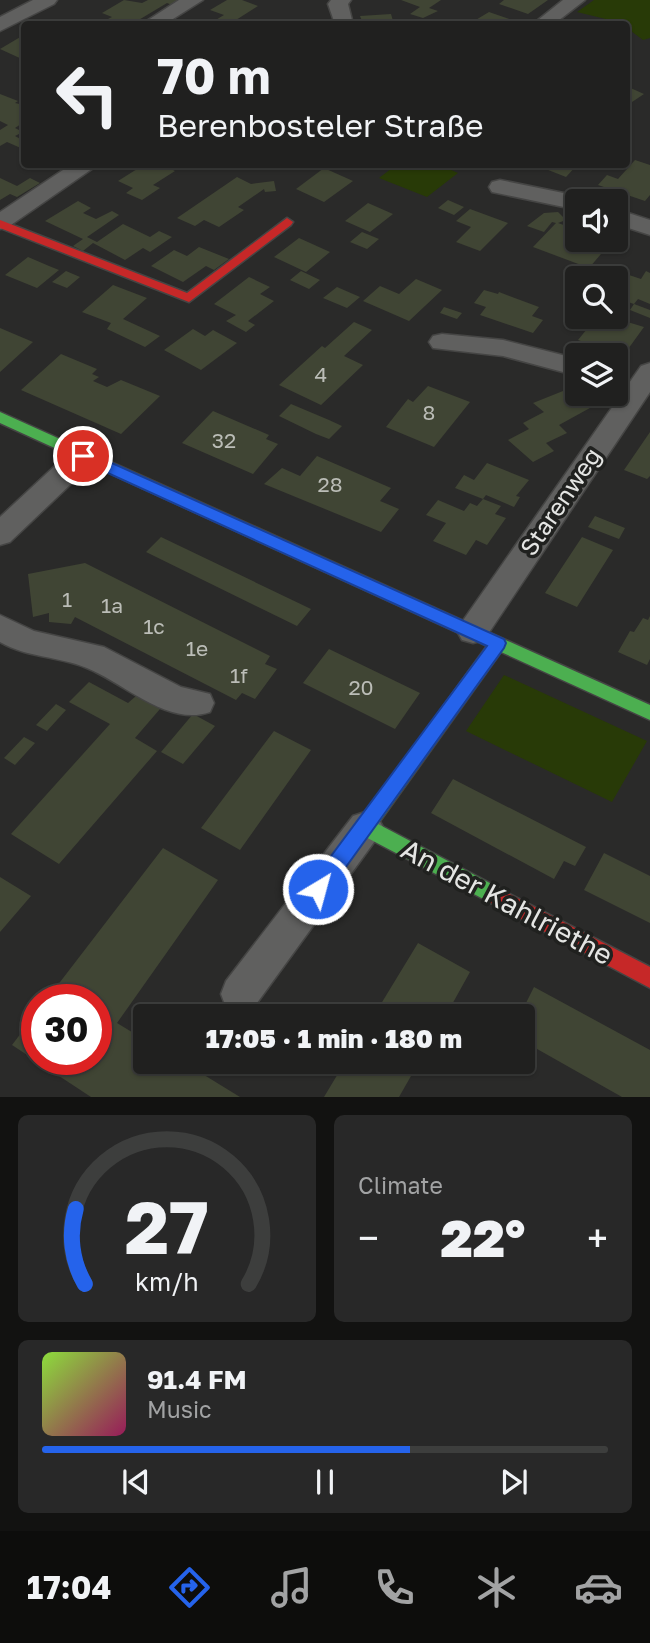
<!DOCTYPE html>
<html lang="en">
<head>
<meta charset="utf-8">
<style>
	body { margin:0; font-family:"Golos Text",sans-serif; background:#282828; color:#f1f3f6; height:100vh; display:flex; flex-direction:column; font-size:26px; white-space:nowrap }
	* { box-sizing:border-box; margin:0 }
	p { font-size:23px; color:#a2a3a4 }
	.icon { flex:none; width:38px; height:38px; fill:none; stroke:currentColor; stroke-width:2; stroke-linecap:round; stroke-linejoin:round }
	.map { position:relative; height:1097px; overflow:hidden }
	.sheet { display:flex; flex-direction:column; gap:18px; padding:18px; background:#121211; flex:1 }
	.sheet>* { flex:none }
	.hud { position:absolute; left:21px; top:21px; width:609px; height:147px; border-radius:7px; box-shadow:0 2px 5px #0004,0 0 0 2px #3d3e3d; background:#20201f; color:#f1f3f6; overflow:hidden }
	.fabs { position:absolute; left:565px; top:189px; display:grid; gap:14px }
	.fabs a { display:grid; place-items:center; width:63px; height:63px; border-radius:7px; background:#20201f; box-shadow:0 2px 5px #0004,0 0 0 2px #3d3e3d; font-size:35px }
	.speed { position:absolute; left:21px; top:984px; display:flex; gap:14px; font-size:35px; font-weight:700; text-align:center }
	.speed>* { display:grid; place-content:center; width:91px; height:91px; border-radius:50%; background:#20201f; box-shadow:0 2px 5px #0004,0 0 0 2px #3d3e3d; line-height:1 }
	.speed .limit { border:10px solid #d22; background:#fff; color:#111 }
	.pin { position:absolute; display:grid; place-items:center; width:60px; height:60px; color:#fff; margin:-30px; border:4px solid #fff; border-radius:50%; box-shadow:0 2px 7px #0007 }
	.me { position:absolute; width:77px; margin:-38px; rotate:37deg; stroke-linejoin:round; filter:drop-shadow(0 0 5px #0008) }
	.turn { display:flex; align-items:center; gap:24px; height:147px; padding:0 21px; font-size:32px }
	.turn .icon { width:91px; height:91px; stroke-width:2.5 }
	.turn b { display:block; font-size:49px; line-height:60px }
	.big { font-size:52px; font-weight:800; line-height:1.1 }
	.sheet .card { flex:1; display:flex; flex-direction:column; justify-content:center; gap:10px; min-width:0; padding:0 24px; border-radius:10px; background:#282828 }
	.sheet .dial { align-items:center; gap:0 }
	.dial svg { height:182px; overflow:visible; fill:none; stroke:#3d3e3d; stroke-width:7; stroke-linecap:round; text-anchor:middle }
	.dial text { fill:#f1f3f6; stroke:none }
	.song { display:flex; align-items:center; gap:21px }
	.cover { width:84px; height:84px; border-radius:10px; background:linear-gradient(135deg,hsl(90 70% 55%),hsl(330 70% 35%)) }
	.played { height:7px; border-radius:4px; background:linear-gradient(90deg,#2563eb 65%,#3d3e3d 65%) }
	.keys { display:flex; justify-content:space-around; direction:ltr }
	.heat { display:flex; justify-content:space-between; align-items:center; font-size:38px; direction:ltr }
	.sheet .tiles { flex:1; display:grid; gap:18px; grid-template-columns:1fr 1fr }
	.card:last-child { grid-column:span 2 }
	.trip { position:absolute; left:133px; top:1004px; width:402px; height:70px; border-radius:7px; background:#20201f; box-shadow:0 2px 5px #0004,0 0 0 2px #3d3e3d; font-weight:800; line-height:70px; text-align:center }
	.tab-bar { display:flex; height:112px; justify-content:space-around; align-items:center; background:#0d0d0c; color:#a2a3a4 }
	.tab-bar .icon { width:49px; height:49px }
	.tab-bar .selected { color:#2563eb }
	.tab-bar b { font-size:32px; color:#f1f3f6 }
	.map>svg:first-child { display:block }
	.green { fill:#283a07 }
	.building { fill:#404534 }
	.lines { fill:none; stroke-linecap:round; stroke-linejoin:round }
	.street-casing { stroke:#454544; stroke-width:3 }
	.fast-casing { stroke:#454544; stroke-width:3 }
	.jam-casing { stroke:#454544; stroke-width:3 }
	.street { fill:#60605f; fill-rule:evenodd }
	.fast { fill:#4caf50; fill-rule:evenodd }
	.jam { fill:#c62828; fill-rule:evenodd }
	.route { fill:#2563eb; stroke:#184099; stroke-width:2 }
	.labels { text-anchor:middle; stroke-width:7; stroke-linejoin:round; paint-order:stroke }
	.number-label { font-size:21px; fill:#bbbdb7 }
	.street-label { font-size:24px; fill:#e4e5e3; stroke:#20211f }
	.near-street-label { font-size:28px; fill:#e4e5e3; stroke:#20211f }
</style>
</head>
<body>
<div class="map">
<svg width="650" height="1097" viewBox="0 0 650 1097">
	<rect width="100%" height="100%" fill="#2a2a29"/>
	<path class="green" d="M594,0H650V38L643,40L627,28L626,24L577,12Z
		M396,165H440L458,173L427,197L379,178Z
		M504,675L647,741L612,802L466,731Z"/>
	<path class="building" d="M124,0L142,3L148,0H179L172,5L167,3L132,24H122L108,19L112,17L102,13Z
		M227,0H242L258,6L236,20L240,21L234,24H223L214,21L224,15L210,10Z
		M401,0H441L429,8L438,11L423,18L410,14L420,7Z
		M504,0H548L528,14L499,4Z
		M489,12L518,22L515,24H469Z
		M391,14L393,21L402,20L404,24H363L360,16Z
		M22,36L24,37V60L0,49Z
		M626,86L644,94L626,106Z
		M0,94L18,101L15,103L24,105V122L15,128L23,132L15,136L24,141L23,149L7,142L0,146V130L8,125L0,121Z
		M635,160L650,165V195L645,201L598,185L607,175L618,179Z
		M145,164H161L175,171L153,185L160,188L142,200L126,193L133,188L118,181Z
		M533,164H578L566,177Z
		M324,168L353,181L324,202L296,189Z
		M237,177L251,184L274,181L276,191L265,192L264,189L238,207L244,210L219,227L204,220L195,226L177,218Z
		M0,178L17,186L30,178L40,183L17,197L10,194L0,200Z
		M448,200L464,207L454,215L438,208Z
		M78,201L91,208L83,213L96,219L112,211L119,215L87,237L97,242L123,224L150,237L159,231L172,237L150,252L143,248L125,260L93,243L83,251L73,246L83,239L45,221Z
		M368,203L393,214L370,232L345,221Z
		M470,209L508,223L480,251L456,242L471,227L456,221Z
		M558,212L566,220L558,223L578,230V240H613L589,268L533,247L556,223L552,222L544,232L527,226L544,213Z
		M362,232L379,239L367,249L350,242Z
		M299,238L330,252L306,272L274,257Z
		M199,247L229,259L214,270L206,266L183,282L151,266L174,250L187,256Z
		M28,257L49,266L59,270L37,288L5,275Z
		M66,271L80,277L67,288L52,282Z
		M301,271L320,280L309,289L290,280Z
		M646,271L650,273V304L638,299L634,304L616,298V287L626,274L641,279Z
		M249,277L270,287L260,294L274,301L248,321L255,325L246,332L226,321L236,315L214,304Z
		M416,279L442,290L409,321L363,301L380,286L399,294Z
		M113,285L147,298L123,319L160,336L145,347L107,329L111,323L82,312Z
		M337,287L360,297L347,308L323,298Z
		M484,290L498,294L499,292L539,307L532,316L543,320L533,333L480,315L486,307L474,303Z
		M634,304L650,310V318L630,310Z
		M444,307L462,313L457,319L440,313Z
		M611,317L644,327L623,356L578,340L591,324L602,328Z
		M354,322L372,330L344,356L363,365L321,405L279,385L322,346L325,348Z
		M0,328L33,342L0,372Z
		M193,329L205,336L213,330L237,343L201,370L164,350Z
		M61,354L97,369L92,374L99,377L93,381L107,387L121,380L160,396L121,434L21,390Z
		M578,385V394H587L599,403L559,425L567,433L546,443L554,451L533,462L508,440L529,429L523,423L544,412L533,403Z
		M428,386L470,402L434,447L386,427L408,399L413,402Z
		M291,404L329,420L342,426L329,439L316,434L279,416Z
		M213,411L269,435L266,439L278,444L253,474L182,443Z
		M650,432V476L647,479L624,470Z
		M317,456L391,488L380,501L399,509L381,532L264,484L282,468L300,476Z
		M487,463L529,480L516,496L520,497L514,507L486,495L483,499L455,488L464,475L474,480Z
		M483,499L501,506L495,514L506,518L487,545L476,540L466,555L433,541L446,523L426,515L438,500L464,511L470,503L477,506Z
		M595,516L625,528L619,539L588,527Z
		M161,537L311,609L297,626L146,552Z
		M582,537L613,550L577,607L545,593Z
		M85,563L270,656L265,664L277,669L255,699L242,693L236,700L75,617L71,624L49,622V613L33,617L28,574Z
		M650,616V659L647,665L618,652L630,631L634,632L643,618L648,620Z
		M329,649L420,693L395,729L303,683Z
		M89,682L128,703L136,696L160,709L135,738L157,751L59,864L11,834L110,724L69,702Z
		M56,704L66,710L47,731L36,725Z
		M193,714L215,726L183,764L161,752Z
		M274,731L311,750L240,850L201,828Z
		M24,737L35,743L15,765L4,758Z
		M453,779L586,847L575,866L564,861L554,879L431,813Z
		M163,848L218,880L117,1023L145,1040V1062H183L240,1097H91L12,1045L37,1012V1059H96V999H47Z
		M604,853L650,876V923L584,890Z
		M0,877L31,896L0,932Z
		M418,943L470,972L445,1017H373Z
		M534,987L650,1050V1097H622L523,1041V1017H519Z
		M345,1062H419L399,1097H324Z"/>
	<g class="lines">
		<defs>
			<path id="street" d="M33,0H57L54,4L0,31V17Z
				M179,0H203L165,24H142Z
				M331,0H351L348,4L353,24H335L328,4Z
				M563,0H585L554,24H533Z
				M72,164H99L8,227L0,229V212Z
				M500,180L578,196L588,201H578V210L492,192L489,187L492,182Z
				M616,209L650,220V235L616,224Z
				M442,334L503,340L578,359V376L503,356L433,348L429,342L433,336Z
				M650,363V392L484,640L473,643L462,640L457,631L462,622L641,366Z
				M83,446L93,449L97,456L93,463L10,542L0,545V517L73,449Z
				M0,615L34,631L104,647L181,687L210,694L214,703L210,712C168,727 124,683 87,668C58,656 28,658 0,642Z
				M365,812L377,816L383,827L377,838L254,1007L240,1012L226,1007L221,994L226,981L353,816Z"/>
			<path id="fast" d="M0,412L650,705V720L501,652L378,824L503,890L506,896L503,902L496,905L489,902L358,833L356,827L487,646L0,423Z"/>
			<path id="jam" d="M287,218L293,222L291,225L189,302L0,228V220L187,293Z
				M496,887L650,967V988L489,902L486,896L489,890Z"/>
		</defs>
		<use href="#street" class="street-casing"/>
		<use href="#fast" class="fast-casing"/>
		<use href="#jam" class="jam-casing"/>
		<use href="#street" class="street"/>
		<use href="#fast" class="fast"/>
		<use href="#jam" class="jam"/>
	</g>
	<path class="route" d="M83,450L504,639L506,643L504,648L325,896L318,898L311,896L308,889L311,883L487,646L77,459L75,456L77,452Z"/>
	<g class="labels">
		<g class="number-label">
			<text x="321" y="382">4</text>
			<text x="429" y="420">8</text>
			<text x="224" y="448">32</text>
			<text x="330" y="492">28</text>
			<text x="67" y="607">1</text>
			<text x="112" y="613">1a</text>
			<text x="154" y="634">1c</text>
			<text x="197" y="656">1e</text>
			<text x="239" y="683">1f</text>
			<text x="361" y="695">20</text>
		</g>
		<g class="street-label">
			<text transform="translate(561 502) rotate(-56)" y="8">Starenweg</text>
		</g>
		<g class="near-street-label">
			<text transform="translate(507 902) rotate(28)" y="10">An der Kahlriethe</text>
		</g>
	</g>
</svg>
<div class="fabs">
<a><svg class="icon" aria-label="sound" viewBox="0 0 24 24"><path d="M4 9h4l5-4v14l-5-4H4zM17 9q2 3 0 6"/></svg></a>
<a><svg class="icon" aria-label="search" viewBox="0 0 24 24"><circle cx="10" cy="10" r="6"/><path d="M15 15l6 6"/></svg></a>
<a><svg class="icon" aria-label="layers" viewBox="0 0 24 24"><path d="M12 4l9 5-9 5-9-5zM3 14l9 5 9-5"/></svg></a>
</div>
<div class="speed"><div class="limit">30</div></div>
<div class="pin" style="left:83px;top:456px;background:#d93025"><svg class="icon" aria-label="arrive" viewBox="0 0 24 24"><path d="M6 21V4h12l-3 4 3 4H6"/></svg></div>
<svg class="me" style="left:318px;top:889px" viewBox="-20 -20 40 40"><circle r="17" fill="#2563eb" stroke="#fff" stroke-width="3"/><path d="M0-11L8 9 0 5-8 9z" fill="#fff"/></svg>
<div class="trip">17:05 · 1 min · 180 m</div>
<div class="hud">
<div class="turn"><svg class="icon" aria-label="left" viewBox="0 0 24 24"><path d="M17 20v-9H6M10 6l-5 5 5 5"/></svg><div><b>70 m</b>Berenbosteler Straße</div></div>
</div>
</div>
<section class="sheet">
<div class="tiles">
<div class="card dial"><svg viewBox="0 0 100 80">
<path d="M14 69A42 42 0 1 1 86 69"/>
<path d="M14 69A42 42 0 0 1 10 36" stroke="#2563eb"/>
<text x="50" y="56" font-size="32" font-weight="700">27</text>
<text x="50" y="72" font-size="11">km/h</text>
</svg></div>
<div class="card"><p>Climate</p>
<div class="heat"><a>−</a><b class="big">22°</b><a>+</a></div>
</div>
<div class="card">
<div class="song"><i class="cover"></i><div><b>91.4 FM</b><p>Music</p></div></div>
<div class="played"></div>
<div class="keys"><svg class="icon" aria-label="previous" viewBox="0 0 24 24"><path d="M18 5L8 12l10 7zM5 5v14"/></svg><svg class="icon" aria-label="pause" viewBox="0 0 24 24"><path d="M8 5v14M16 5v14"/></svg><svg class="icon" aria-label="next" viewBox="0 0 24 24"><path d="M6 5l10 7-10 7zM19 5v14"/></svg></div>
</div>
</div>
</section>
<nav class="tab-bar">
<b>17:04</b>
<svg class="icon selected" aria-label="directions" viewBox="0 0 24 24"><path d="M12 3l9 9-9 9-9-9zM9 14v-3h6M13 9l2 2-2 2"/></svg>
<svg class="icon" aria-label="music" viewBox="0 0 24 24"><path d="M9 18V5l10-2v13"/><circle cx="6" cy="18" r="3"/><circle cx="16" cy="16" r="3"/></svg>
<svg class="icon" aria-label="phone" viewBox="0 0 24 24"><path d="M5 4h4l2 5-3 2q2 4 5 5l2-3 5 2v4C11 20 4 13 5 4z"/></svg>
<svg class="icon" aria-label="climate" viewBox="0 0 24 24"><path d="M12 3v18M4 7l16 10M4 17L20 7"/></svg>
<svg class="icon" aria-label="car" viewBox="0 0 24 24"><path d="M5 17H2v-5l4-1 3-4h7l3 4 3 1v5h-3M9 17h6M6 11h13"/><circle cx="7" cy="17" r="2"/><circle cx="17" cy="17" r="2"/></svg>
</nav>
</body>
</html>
